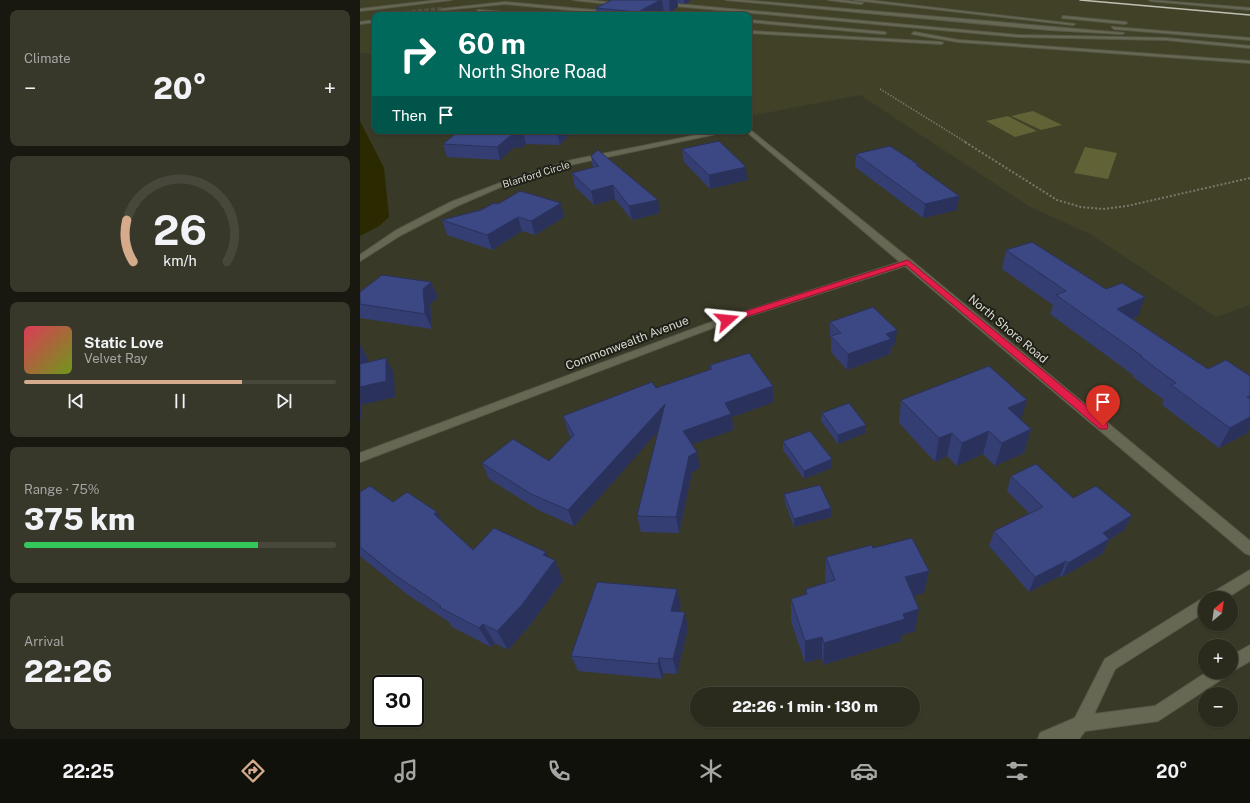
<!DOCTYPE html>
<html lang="en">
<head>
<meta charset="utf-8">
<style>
	body { margin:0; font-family:"Public Sans",sans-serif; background:#37372a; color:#f1f3f6; height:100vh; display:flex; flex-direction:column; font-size:15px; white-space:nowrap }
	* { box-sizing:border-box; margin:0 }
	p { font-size:13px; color:#a6a7a4 }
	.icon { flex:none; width:22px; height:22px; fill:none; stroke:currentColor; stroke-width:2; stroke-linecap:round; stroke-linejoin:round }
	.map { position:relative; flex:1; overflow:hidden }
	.side { display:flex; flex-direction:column; gap:10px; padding:10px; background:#181810; width:360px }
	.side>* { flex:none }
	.hud { position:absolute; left:12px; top:12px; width:380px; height:122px; border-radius:8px; box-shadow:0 1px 3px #0004,0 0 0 1px #47473b; background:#00695c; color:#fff; overflow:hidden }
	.needle { width:26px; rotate:29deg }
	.fabs { position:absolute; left:838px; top:591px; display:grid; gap:8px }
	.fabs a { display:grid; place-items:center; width:40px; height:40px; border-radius:50%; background:#2b2b1d; box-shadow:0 1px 3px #0004,0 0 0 1px #47473b; font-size:20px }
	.speed { position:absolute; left:12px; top:675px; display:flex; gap:8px; font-size:20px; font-weight:700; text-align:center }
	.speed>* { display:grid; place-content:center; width:52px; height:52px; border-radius:50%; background:#2b2b1d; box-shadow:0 1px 3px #0004,0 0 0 1px #47473b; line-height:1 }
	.speed .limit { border:2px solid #111; border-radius:6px; background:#fff; color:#111 }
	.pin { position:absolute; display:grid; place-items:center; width:34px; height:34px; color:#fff; margin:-41px -17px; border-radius:50% 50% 50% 0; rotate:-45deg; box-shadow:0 0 4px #0007 }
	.pin .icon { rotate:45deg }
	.me { position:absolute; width:44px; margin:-22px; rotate:72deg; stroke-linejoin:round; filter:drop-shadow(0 0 3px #0008) }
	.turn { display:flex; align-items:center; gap:14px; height:84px; padding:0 20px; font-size:18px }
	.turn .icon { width:52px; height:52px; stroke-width:2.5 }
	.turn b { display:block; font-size:28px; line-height:34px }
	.then { display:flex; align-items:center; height:38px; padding:0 20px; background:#0003; gap:8px; font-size:15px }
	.big { font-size:30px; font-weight:800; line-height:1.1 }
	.side .card { flex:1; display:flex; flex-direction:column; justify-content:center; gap:6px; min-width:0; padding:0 14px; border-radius:8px; background:#37372a }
	.side .dial { align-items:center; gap:0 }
	.dial svg { height:104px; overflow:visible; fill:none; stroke:#47473b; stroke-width:7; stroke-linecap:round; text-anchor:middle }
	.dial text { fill:#f1f3f6; stroke:none }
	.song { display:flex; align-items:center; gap:12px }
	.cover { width:48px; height:48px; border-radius:6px; background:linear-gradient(135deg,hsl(350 70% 55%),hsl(80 70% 35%)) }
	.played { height:4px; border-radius:2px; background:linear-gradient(90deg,#d6ab8b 70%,#47473b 70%) }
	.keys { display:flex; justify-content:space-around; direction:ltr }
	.heat { display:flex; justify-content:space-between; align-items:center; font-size:22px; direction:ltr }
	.charge { height:6px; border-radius:3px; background:linear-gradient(90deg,#34c759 75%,#47473b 0) }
	.trip { position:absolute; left:330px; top:687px; width:230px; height:40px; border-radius:20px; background:#2b2b1d; box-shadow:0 1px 3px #0004,0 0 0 1px #47473b; font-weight:800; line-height:40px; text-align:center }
	.menu { display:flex; height:64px; justify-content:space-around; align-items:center; background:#11110c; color:#a6a7a4 }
	.menu .icon { width:28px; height:28px }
	.menu .on { color:#d6ab8b }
	.menu b { font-size:18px; color:#f1f3f6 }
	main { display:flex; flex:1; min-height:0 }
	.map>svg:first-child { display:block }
	.built { fill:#414128 }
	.green { fill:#616235 }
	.water { fill:#2a2900 }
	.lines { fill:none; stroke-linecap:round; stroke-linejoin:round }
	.minor-tunnel { stroke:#515140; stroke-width:4.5; stroke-dasharray:4.5 2; stroke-linecap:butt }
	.minor-casing { stroke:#585848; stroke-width:2 }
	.path-far1 { stroke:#79796a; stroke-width:1.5; stroke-dasharray:1.5 1.5; stroke-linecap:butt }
	.path { stroke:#79796a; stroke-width:2; stroke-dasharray:2 2; stroke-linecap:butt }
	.minor { fill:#676854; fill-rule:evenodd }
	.rail { stroke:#bfbfb3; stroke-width:1.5 }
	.wall { fill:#343e72 }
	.shaded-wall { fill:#2a325c }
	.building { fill:#3c4884; stroke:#2a325c }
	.route { fill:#e11d48; stroke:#92132f }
	.labels { text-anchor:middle; stroke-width:4; stroke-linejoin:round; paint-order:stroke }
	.far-street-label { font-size:10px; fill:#d9d9ce; stroke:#1f2017 }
	.street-label { font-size:12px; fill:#d9d9ce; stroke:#1f2017 }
</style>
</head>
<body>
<main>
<section class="side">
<div class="card"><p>Climate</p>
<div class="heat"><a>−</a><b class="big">20°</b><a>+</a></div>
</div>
<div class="card dial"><svg viewBox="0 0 100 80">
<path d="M14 69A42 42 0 1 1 86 69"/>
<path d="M14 69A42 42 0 0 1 9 37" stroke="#d6ab8b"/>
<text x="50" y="56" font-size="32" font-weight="700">26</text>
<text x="50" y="72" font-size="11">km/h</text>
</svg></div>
<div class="card">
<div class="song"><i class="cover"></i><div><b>Static Love</b><p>Velvet Ray</p></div></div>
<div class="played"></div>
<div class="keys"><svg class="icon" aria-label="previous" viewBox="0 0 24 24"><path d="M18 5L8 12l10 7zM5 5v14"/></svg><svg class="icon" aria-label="pause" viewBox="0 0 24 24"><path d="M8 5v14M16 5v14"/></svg><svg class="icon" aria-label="next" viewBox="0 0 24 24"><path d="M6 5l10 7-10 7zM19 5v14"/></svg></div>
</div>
<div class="card"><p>Range · 75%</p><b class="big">375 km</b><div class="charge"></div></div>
<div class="card"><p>Arrival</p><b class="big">22:26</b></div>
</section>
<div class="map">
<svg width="890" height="739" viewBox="0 0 890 739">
	<rect width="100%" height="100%" fill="#393927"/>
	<path class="built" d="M0,0H890V305L856,317L730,234L670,207L500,95L390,116L389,15H15V54L0,53Z"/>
	<path class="green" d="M673,111L702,125L681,130L651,116Z
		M648,116L677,131L655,137L626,121Z
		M725,147L757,153L748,179L714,173Z"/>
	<path class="water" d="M0,121L24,168L29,217L19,226L0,236Z"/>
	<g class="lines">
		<path class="minor-tunnel" d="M45,13L83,9"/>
		<defs>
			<path id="minor" d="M79,0H91L0,11V9Z
				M213,0H228L261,4L259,5Z
				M366,0H381L764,33L762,34L689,30Z
				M468,0H482L503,3L501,4Z
				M494,0H507L715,24L713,25Z
				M789,0L890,8V10L791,1Z
				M145,2L277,14L279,15H263L145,4L83,10L81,9Z
				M305,3L659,35L806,38L890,46V48L806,40L659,37L304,5Z
				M118,10L170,14L172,15L117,12Z
				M46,12L45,14L17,15L19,14Z
				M291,12L315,14L317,15L290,14Z
				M703,16L765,22L767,23L765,24L702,18Z
				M15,20V22L0,24V22Z
				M389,20L524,32L526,33L524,34L389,22Z
				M752,27L890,38V40L754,29Z
				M389,31L581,42L583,43L581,44L389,33Z
				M554,32L598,40L890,61V63L598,42L552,34Z
				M389,129L551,260L890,541V555L885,553L545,266L355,327L0,462V453L349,323L540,262L387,132L386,131H389Z
				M357,131H370L214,164L152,182L97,206L41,235L0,261V255L35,231L91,202L148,180L212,160Z
				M890,570V583L867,598H848L850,594Z
				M845,598V612L755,669L734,714L795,706L847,672H867L865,677L798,721L725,731L719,739H678L680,733L715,718L745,659L840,600Z
				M890,645V661L871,672H870L871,656Z"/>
		</defs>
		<use href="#minor" class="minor-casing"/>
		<path class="path-far1" d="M520,89L607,143"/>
		<path class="path" d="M605,142L697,200L721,207L743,209L767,206L890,178"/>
		<use href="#minor" class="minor"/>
		<path class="rail" d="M720,0L890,15"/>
	</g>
	<path class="wall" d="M252,0H331L325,4L318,3V7L310,12L303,11L304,15H237L236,8Z
		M99,131H213L200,145L166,144L163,147L153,148L140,160L87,157L83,144Z
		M322,149L387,180L350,189L324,162Z
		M496,154L558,167L599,196L597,210L563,218L495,167Z
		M231,156L300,213L272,220L255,199L234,205L215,187L212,173L233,168Z
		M121,210L204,217L175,235L162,231L132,250L87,235L82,220Z
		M646,250L778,316L773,319L848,369L890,376V427L887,433L859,448L802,405L804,400L773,377V375L690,314L693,305L642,269Z
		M71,282L78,297L70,304L72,329L0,318V292Z
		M470,322L535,345L531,347L530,354L487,370L471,352V339L470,337Z
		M350,365L413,386L414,402L372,417L373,430L332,444L340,468L332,472L319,533L281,532L277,516L298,431L214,526L178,510L129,479L122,463L189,461L211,438L208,432L203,416L296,388L350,370Z
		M541,400L661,420L671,429L664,453L635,466L623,454L597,466L587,456L575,462L539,423Z
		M462,413L506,425L505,433L478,444L461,421Z
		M423,441L472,459L471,468L444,479L423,450Z
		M651,476L713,498L772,515L764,530L749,540L742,554L702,577L700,576L669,592L629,546L634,531L669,513L647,491Z
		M0,492L33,502L82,522L113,550L188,557L203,580L170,625L148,650L135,643L131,647L92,627L89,622L48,595L0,556Z
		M424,494L471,508V517L434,527L425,502Z
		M513,548L564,593L553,596L555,631L542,635L541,641L463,665L462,658L445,663L431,621V599L446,594V589L466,583L465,580L466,557Z
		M321,605L319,612L328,628L317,674L303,673L302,679L218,671L211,656Z"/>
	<path class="shaded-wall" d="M300,0H302L304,15H279L278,12Z
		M309,0H317L318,7L310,12Z
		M324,0H331L325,4Z
		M163,131L166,144L163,147L153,148L140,160L137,147L150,136Z
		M199,131H213L200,145L197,133Z
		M386,167L387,180L350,189L349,175Z
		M253,185L255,199L234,205L231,191Z
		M599,196L597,210L563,218L565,204Z
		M298,200L300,213L272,220L269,206Z
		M201,203L204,217L175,235L171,221Z
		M158,217L162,231L132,250L127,235Z
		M71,282L78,297L70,304L72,329L65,314L63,289Z
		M785,297L778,316L750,328L757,309Z
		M537,330L535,345L531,347L530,354L487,370L488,354L526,334Z
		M0,344L8,359V380L0,366Z
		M26,358L34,374L35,397L1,405V420H0V387Z
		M413,386L414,402L372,417L373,430L325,447L323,431L365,403Z
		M667,400L660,423L648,408Z
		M305,404L308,420L214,526L208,510Z
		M890,417V427L887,433L859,448L870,428Z
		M506,425L505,433L478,444V435Z
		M671,429L664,453L635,466L642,443Z
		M629,431L623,454L597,466L602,443Z
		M592,433L587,456L575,462L579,438Z
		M337,452L340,468L332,472L319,533L316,517L329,456Z
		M472,459L471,468L444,479V471Z
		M471,508V517L434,527V519Z
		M77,512L88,532L74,514Z
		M772,515L764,530L749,540L742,554L702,577L708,563L743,533Z
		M186,552L191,565L195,560L203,580L170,625L148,650L137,631L183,555Z
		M706,561L700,576L669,592L675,577Z
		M569,571L564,593L541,600L545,577Z
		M317,589L321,605L315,627L311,611Z
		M559,609L555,631L542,635L541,641L463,665L464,643L543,614Z
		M325,612L328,628L317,674L313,659Z
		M123,624L135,643L131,647L119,628Z
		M462,637V658L445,663V641Z
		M299,658L303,673L302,679L298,664Z"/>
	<path class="building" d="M252,0H300L278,12L236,8Z
		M99,131H199L197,133L163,131L159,135L150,136L137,147L83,144Z
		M359,141L386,167L349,175L322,149Z
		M530,146L559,165H556L599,196L565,204L496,154Z
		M238,150L298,200L269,206L253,185L231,191L212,173L238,166L239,167L231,156Z
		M160,191L201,203L171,221L158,217L127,235L82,220L121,210L134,203L138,204Z
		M672,242L746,289L762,283L785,297L757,309L848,369L866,360L890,376V396L887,397L890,399V417L870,428L811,385L816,383L781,357L782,356L696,295L706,291L646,250Z
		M22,275L71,282L63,289L65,314L0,304V292Z
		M513,307L537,330L526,334L531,339L488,354L471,336L481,333L470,322Z
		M389,353L413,386L365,403L371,414L323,431L337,452L329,456L316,517L277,516L305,404L208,510L171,494L122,463L153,439L189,461L214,435L203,416L292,382L296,388L352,369L350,365Z
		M26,358V381L0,387V364Z
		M629,366L667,400L648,408L671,429L642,443L629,431L602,443L592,433L579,438L541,400Z
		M489,403L506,425L478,435L462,413Z
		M450,431L472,459L444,471L423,441Z
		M676,464L713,498L736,486L772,515L743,533L749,539L708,563L706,561L675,577L634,531L683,507L651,476Z
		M460,485L471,508L434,519L424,494Z
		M10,486L33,502L47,492L77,512L74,514L113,550L134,528L186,552L183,555L195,560L161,606L137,631L123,624L119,628L79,607L81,606L35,575L0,547V492Z
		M552,538L569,571L545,577L559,609L543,614L545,619L464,643L462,637L445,641L431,599L447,594L446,589L475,580L466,557L512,545L513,548Z
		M237,582L317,589L311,611L325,612L313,659L299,658L298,664L211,656Z"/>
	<path class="route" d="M548,260L747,423L748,426L747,429H740L546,265L370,322H364L363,320L364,318Z"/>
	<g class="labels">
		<g class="far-street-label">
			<text transform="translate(176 174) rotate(-17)" y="4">Blanford Circle</text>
		</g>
		<g class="street-label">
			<text transform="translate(648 329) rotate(40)" y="4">North Shore Road</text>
			<text transform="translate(267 343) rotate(-21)" y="4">Commonwealth Avenue</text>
		</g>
	</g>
</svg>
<div class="fabs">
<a><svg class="needle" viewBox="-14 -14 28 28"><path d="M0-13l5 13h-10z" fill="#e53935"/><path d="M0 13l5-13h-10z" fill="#a6a7a4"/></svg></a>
<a>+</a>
<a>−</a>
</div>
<div class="speed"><div class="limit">30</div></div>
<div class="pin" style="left:743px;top:426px;background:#d93025"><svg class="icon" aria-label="arrive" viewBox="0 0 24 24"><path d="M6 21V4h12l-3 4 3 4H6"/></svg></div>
<svg class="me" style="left:367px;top:320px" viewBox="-20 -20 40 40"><path d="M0-17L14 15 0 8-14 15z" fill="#e11d48" stroke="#fff" stroke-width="4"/></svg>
<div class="trip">22:26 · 1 min · 130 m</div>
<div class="hud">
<div class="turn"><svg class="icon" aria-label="right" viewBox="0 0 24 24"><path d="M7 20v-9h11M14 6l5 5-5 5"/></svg><div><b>60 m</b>North Shore Road</div></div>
<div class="then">Then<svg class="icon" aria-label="arrive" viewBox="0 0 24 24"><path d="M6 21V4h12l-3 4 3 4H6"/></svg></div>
</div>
</div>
</main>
<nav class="menu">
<b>22:25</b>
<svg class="icon on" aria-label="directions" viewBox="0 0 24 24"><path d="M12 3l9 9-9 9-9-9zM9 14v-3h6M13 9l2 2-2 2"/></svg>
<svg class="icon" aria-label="music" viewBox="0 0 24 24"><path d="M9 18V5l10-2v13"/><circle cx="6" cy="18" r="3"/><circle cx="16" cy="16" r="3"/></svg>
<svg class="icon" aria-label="phone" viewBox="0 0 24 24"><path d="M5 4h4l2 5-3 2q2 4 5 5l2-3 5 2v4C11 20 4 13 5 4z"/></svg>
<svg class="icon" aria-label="climate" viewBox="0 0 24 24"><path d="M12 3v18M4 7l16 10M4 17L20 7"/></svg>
<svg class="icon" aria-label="car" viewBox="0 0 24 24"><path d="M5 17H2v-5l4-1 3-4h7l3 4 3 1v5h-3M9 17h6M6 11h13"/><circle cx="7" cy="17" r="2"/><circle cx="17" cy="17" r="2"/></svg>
<svg class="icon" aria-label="filters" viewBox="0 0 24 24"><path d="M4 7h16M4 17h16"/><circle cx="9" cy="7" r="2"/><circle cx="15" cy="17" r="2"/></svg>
<b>20°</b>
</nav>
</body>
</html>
